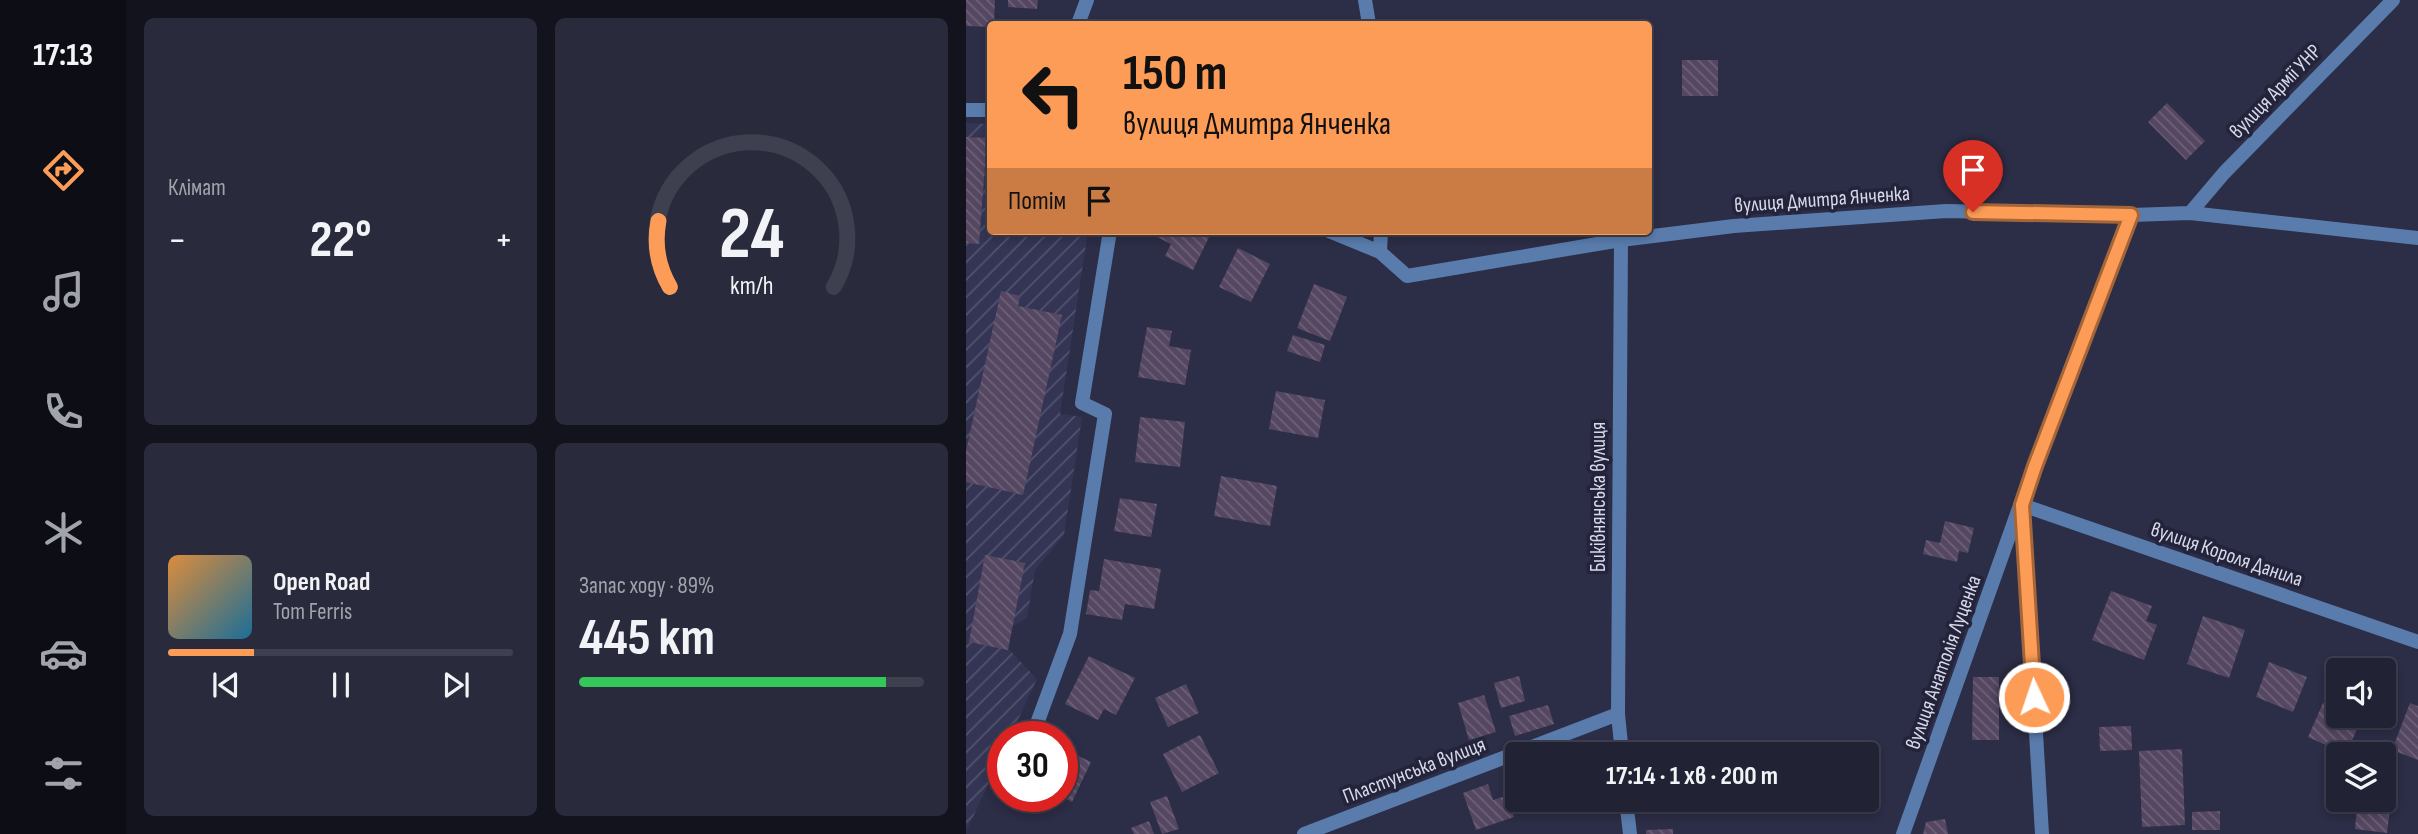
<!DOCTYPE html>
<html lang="uk">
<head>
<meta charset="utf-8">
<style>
	body { margin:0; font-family:"Sofia Sans Condensed",sans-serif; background:#292a3c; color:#f1f3f6; height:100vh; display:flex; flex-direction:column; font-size:26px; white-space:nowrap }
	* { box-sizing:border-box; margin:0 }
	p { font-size:23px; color:#a2a4ac }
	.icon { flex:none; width:38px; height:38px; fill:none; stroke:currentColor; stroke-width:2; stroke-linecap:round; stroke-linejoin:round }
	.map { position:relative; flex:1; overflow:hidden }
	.details { display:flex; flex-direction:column; gap:18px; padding:18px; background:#12131d; width:840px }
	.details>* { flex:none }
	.guide { position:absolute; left:21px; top:21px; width:665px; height:214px; border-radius:7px; box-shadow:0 4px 10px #0003,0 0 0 2px #3e3f4f; background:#fd9c56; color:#111; overflow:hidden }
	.buttons { position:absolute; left:1360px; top:658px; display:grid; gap:14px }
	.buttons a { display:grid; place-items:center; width:70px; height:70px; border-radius:7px; background:#212234; box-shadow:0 4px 10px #0003,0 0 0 2px #3e3f4f; font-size:35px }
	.speed { position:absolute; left:21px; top:721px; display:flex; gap:14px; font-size:35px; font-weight:700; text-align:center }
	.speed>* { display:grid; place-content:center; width:91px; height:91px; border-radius:50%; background:#212234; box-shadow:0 4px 10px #0003,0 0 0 2px #3e3f4f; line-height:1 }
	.speed .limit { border:10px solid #d22; background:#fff; color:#111 }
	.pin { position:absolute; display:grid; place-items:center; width:60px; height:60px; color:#fff; margin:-72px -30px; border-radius:50% 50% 50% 0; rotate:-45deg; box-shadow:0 0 7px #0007 }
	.pin .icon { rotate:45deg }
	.me { position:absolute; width:77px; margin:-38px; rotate:357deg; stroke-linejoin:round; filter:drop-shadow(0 0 5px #0008) }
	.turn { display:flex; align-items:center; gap:24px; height:147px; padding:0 21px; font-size:32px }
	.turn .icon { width:91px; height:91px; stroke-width:2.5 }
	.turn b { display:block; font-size:49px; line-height:60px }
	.then { display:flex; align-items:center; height:66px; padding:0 21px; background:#0003; gap:14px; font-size:26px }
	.big { font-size:52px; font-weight:700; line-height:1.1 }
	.details .tile { flex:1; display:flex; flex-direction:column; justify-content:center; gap:10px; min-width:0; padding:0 24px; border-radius:10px; background:#292a3c }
	.details .dial { align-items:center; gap:0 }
	.dial svg { height:182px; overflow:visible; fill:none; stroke:#3e3f4f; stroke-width:7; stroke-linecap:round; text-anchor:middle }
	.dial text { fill:#f1f3f6; stroke:none }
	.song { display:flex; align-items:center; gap:21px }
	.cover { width:84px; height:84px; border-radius:10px; background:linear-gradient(135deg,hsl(30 70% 55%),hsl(200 70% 35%)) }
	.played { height:7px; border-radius:4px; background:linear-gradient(90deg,#fd9c56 25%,#3e3f4f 25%) }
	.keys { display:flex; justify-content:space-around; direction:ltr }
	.heat { display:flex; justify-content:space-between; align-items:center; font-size:38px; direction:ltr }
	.charge { height:10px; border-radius:5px; background:linear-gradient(90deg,#34c759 89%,#3e3f4f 0) }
	.details .tiles { flex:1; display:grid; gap:18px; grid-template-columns:repeat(2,1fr) }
	.trip { position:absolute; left:539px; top:742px; width:374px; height:70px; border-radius:7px; background:#212234; box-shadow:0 4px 10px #0003,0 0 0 2px #3e3f4f; font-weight:700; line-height:70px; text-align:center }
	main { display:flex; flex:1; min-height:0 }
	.tab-bar { display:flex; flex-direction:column; width:126px; justify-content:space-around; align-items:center; background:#0d0e15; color:#a2a4ac }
	.tab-bar .icon { width:49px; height:49px }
	.tab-bar .on { color:#fd9c56 }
	.tab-bar b { font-size:32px; color:#f1f3f6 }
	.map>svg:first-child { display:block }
	.industrial { fill:url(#industrial-furrows) }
	.building { fill:url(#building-back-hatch) }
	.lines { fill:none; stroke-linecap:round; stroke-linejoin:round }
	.street { stroke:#597cac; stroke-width:14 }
	.route-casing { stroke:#a46538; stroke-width:18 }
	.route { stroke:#fd9c56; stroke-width:12 }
	.labels { text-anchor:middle; stroke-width:7; stroke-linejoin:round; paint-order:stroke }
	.street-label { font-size:21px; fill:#d7d8e8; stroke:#23233b }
</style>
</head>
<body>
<main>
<nav class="tab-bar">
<b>17:13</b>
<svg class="icon on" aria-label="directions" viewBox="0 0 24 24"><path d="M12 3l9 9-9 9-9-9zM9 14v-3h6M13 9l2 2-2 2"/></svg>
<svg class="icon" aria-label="music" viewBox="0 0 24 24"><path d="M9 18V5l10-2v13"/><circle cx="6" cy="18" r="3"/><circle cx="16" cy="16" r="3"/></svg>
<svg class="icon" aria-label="phone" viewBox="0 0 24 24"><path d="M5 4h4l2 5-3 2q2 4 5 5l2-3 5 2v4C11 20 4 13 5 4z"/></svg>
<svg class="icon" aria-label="climate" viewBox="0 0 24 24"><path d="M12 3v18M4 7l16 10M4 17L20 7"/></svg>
<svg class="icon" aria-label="car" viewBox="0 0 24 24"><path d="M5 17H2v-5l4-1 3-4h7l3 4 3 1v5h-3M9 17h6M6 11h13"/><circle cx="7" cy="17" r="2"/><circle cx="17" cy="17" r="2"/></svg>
<svg class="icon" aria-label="filters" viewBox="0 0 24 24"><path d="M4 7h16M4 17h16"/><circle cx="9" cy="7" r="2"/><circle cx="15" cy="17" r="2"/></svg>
</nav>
<section class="details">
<div class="tiles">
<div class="tile"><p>Клімат</p>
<div class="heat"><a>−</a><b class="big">22°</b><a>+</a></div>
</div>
<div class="tile dial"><svg viewBox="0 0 100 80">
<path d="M14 69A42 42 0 1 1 86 69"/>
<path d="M14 69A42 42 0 0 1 9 40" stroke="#fd9c56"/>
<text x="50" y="56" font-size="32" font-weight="700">24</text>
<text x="50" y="72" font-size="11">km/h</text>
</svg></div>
<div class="tile">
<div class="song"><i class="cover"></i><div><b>Open Road</b><p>Tom Ferris</p></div></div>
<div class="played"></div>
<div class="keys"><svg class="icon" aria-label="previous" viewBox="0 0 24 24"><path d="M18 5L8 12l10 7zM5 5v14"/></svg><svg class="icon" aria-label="pause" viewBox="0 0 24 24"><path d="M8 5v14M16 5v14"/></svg><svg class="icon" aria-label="next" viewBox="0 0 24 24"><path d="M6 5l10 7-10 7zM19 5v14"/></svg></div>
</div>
<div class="tile"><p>Запас ходу · 89%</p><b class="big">445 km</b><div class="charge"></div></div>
</div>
</section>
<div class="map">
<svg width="1452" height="834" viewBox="0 0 1452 834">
	<defs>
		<pattern id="industrial-furrows" width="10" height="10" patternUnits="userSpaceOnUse" patternTransform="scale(1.75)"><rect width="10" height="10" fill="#343554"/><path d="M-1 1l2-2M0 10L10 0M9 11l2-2" fill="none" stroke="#51526d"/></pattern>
		<pattern id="building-back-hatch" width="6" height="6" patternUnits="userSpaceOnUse" patternTransform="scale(1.75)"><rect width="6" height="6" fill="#554761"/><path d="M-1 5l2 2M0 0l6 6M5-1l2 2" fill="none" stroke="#6d6178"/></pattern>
	</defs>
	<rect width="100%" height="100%" fill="#2c2d46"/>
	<path class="industrial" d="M0,123L24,124V231H122L94,414L116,417L98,535L69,570L61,618L30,636L71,679L44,737H37V753L0,832Z"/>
	<path class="building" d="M0,0H29L28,24H24V27L0,26Z
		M42,0H72L71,9L42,7Z
		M716,60H752V96H716Z
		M1201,103L1239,141L1220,160L1182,122Z
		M0,137L21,138L13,244L0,243Z
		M179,231H246L227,270L199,256L205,244Z
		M272,248L304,264L285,302L253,287Z
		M348,284L381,297L364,341L331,328Z
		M35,291L54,296L52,306L96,315L57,495L0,482V451Z
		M181,327L206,331L203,346L225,350L219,385L172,377Z
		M327,335L359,345L354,362L321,351Z
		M310,391L359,400L352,438L303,429Z
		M174,417L219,422L214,467L169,462Z
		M255,476L311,486L304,526L248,516Z
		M154,498L191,504L185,537L148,531Z
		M979,521L1008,528L1002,553L993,551L991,562L957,554L960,540L974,543Z
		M19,555L59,563L42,650L3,642Z
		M138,559L195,569L188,609L159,604L156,620L120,614L124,590L133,591Z
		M1145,591L1186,606L1180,621L1191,625L1178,660L1126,640Z
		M1237,616L1279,630L1263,678L1221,664Z
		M123,656L169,678L150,715L138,709L132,720L99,704Z
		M1303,662L1341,677L1327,712L1290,697Z
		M553,676L559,701L535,708L528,683Z
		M1007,677H1033V740H1006Z
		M220,684L233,713L202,727L189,698Z
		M518,695L530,732L503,740L492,703Z
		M1357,703L1372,710V716H1386L1395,720L1380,754L1342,737Z
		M1444,703L1452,706V760L1426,750Z
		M582,705L588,724L549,736L543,716Z
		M1165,726L1166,750L1134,751L1133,727Z
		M234,735L253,773L216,792L197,754Z
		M96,748L125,762L106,802L96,797Z
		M1216,749L1219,825L1176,827L1173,751Z
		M522,784L527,800L540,796L548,817L510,830L497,793Z
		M201,796L213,829L196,834L184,802Z
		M587,800H613V801L588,805Z
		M1391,806L1424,809L1421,833L1389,829Z
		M1254,811V830H1226V812Z
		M979,819L982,834H957L960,822Z
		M183,821L188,834H168L165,828Z
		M707,829V834H680V830Z"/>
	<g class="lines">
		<path class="street" d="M399,0L403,24
			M112,24L121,0
			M0,110H24
			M1224,213L1258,173L1427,0
			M363,231L414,252L441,276L655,240L768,226L980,211L1165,215L1224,213L1452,238
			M655,240L652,714L656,754
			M414,252L415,231
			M1056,505L1452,642
			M1057,513L1076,834
			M66,737L104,634L139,414L116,403L144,231
			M660,800L664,834
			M338,834L652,714
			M937,834L1068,466L1165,215"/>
	</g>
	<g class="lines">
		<defs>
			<path id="route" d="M1007,212L1165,215L1069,466L1056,505L1068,697"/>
		</defs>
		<use href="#route" class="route-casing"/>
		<use href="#route" class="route"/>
	</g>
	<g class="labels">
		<g class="street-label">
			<text transform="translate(1309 91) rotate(-46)" y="7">вулиця Армії УНР</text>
			<text transform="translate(856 199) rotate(-4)" y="7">вулиця Дмитра Янченка</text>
			<text transform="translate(632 497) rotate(-90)" y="7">Биківнянська вулиця</text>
			<text transform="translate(1261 554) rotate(19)" y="7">вулиця Короля Данила</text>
			<text transform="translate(977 662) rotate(-70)" y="7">вулиця Анатолія Луценка</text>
			<text transform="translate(448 770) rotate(-21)" y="7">Пластунська вулиця</text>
		</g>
	</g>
</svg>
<div class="buttons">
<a><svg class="icon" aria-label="sound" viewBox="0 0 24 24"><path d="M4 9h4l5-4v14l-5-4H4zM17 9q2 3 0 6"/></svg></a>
<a><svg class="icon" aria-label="layers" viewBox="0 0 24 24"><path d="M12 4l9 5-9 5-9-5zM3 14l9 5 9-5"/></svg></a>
</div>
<div class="speed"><div class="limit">30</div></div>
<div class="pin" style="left:1007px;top:212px;background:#d93025"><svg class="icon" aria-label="arrive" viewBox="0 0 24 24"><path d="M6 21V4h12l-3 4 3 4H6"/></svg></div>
<svg class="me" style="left:1068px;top:697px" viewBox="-20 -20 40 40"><circle r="17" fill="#fd9c56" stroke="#fff" stroke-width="3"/><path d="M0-11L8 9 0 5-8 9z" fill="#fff"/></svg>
<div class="trip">17:14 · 1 хв · 200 m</div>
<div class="guide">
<div class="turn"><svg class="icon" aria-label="left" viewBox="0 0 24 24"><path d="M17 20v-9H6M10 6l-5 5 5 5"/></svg><div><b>150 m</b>вулиця Дмитра Янченка</div></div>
<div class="then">Потім<svg class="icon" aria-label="arrive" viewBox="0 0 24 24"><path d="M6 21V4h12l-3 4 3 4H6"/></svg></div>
</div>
</div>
</main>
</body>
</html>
